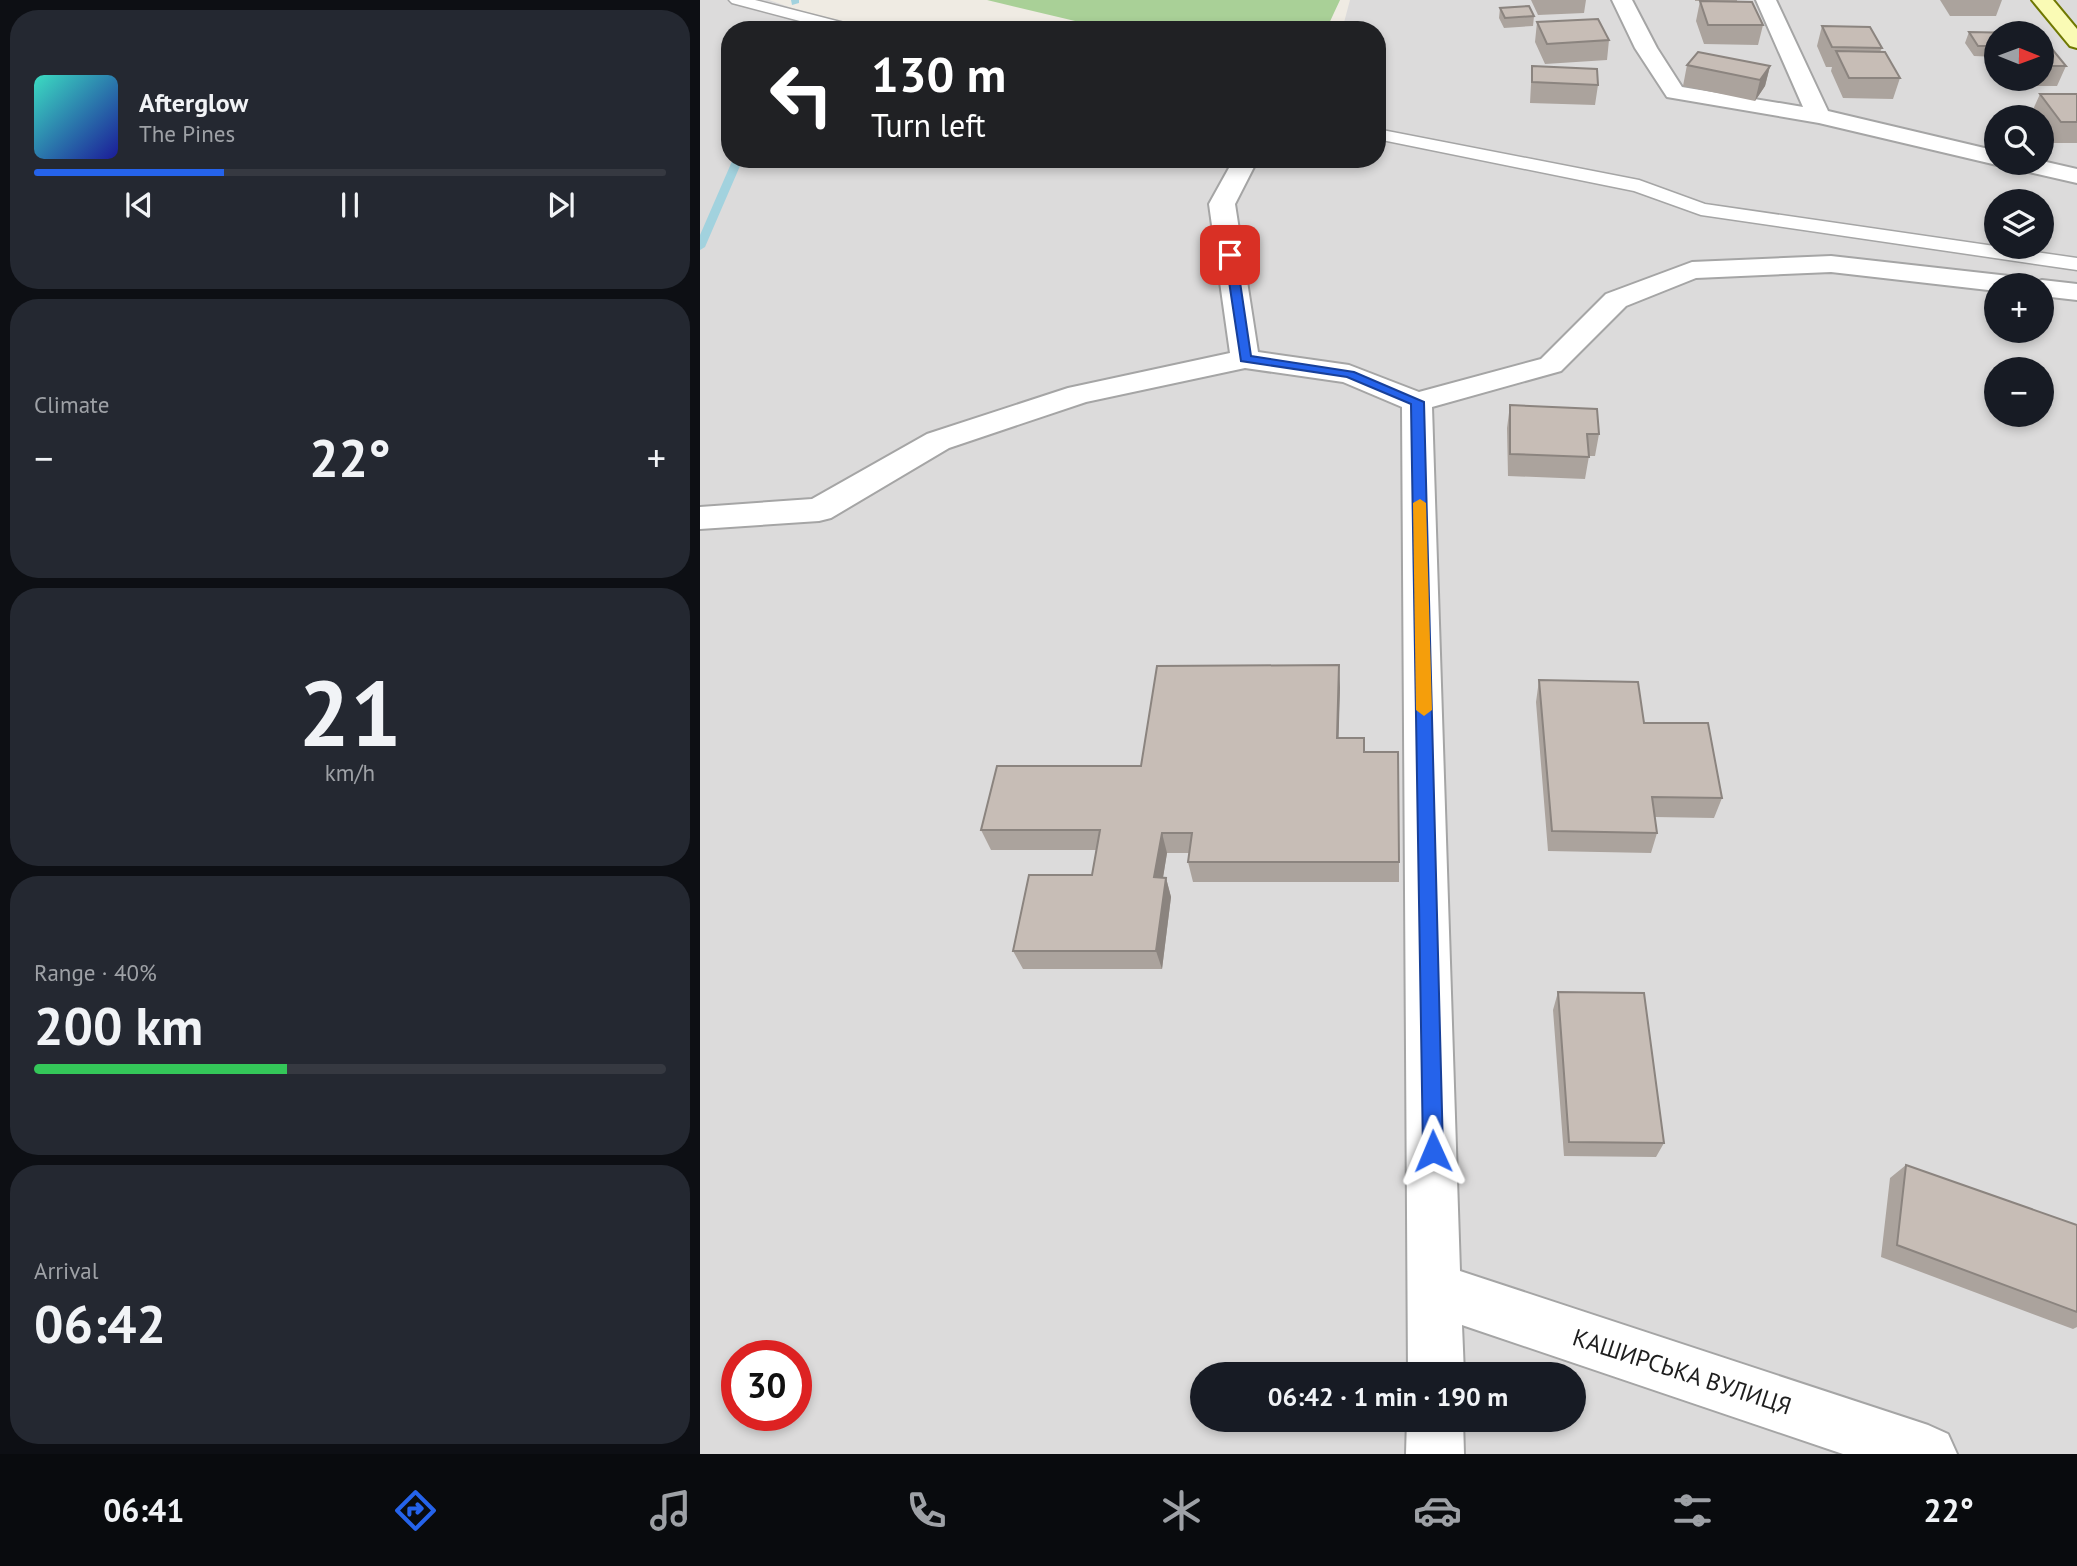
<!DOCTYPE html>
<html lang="en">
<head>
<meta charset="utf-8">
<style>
	body { margin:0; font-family:"PT Sans",sans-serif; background:#242831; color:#f1f3f6; height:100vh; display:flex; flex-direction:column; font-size:26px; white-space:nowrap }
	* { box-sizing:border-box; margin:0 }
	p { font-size:23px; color:#9ea1a6 }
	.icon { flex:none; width:38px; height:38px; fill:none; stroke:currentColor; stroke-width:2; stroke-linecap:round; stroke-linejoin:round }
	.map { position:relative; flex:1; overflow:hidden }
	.sheet { display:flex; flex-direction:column; gap:10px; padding:10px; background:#0d0f14; width:700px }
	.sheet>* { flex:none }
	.banner { position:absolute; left:21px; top:21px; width:665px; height:147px; border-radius:28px; box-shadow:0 4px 10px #0003; background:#202124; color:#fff; overflow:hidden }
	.needle { width:46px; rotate:91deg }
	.controls { position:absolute; left:1284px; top:21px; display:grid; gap:14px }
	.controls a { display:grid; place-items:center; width:70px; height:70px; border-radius:50%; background:#171b24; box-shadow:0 4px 10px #0003; font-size:35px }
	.speed { position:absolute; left:21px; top:1340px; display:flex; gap:14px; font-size:35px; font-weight:700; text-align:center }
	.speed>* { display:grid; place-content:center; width:91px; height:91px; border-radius:50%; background:#171b24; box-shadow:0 4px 10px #0003; line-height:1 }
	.speed .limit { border:10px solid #d22; background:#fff; color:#111 }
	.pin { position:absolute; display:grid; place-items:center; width:60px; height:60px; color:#fff; margin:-30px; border-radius:14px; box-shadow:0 4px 10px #0006 }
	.me { position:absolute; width:77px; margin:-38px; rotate:359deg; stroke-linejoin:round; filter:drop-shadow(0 0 5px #0008) }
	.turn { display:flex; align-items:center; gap:24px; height:147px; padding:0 35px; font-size:32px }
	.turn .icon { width:91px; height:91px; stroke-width:2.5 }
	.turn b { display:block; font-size:49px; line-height:60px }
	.big { font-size:52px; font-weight:800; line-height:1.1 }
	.sheet .tile { flex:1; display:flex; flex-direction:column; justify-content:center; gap:10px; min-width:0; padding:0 24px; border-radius:28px; background:#242831 }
	.sheet .dial { align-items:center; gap:0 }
	.dial b { font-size:91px; line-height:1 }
	.song { display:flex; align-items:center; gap:21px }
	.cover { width:84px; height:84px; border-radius:10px; background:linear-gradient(135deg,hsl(170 70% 55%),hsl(240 70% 35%)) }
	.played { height:7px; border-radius:4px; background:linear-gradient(90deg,#2563eb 30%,#363941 30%) }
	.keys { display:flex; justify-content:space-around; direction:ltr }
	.heat { display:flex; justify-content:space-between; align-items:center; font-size:38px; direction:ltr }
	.charge { height:10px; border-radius:5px; background:linear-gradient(90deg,#34c759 40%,#363941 0) }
	.trip { position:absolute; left:490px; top:1362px; width:396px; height:70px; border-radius:35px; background:#171b24; box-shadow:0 4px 10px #0003; font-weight:800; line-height:70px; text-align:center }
	.menu { display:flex; height:112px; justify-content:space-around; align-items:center; background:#090b0e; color:#9ea1a6 }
	.menu .icon { width:49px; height:49px }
	.menu .active { color:#2563eb }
	.menu b { font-size:32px; color:#f1f3f6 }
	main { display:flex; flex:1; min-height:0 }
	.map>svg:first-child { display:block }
	.residential { fill:#dcdbdb; fill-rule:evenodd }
	.forest { fill:#a9d097 }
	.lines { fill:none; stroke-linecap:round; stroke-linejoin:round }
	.stream { fill:#a2d2de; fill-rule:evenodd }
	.lane-casing { stroke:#a5a5a5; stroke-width:3 }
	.street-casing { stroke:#a5a5a5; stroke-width:4 }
	.secondary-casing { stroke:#6f7801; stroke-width:4 }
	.lane { fill:#fff; fill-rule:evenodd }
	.street { fill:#fff; fill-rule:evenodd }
	.secondary { fill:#fafbb5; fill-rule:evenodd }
	.wall { fill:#aba39d }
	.shaded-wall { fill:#8b847f }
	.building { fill:#c7bdb6; stroke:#8b847f; stroke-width:2 }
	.route { fill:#2563eb; stroke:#184099; stroke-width:2 }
	.slow { fill:#f59e0b }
	.labels { text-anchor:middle; stroke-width:7; stroke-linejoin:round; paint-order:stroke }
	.near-street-label { font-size:24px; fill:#1e1e1e; stroke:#fff }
</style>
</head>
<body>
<main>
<section class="sheet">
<div class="tile">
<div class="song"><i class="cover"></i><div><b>Afterglow</b><p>The Pines</p></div></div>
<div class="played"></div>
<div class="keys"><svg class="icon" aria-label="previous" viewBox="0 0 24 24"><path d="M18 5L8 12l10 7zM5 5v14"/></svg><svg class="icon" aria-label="pause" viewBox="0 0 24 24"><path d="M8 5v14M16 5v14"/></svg><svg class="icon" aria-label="next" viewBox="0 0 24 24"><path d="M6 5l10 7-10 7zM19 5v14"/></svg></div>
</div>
<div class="tile"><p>Climate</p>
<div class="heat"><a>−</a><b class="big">22°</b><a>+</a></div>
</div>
<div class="tile dial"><b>21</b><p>km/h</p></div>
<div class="tile"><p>Range · 40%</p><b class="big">200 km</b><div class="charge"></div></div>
<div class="tile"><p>Arrival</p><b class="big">06:42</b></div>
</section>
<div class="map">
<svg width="1377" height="1454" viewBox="0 0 1377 1454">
	<rect width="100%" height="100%" fill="#efebe3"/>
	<path class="residential" d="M0,0H69L155,30H30V159H677V30H642L650,0H1377V1454H0ZM1297,33H1342V79H1297ZM1297,117H1342V163H1297ZM1297,201H1342V247H1297ZM1297,285H1342V331H1297ZM1297,369H1342V415H1297ZM37,1356H96V1416H37ZM502,1374H873V1419H502Z"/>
	<path class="forest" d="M287,0H640L626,30H413Z"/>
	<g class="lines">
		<path class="stream" d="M91,0H99V3L92,5Z
			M83,23H89V30H81Z
			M33,159H43L5,247L0,250V235Z"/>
		<defs>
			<path id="lane" d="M29,0H55L160,27L162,30H134L32,3Z
				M677,129L939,180L1005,204L1377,258V270L1001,215L934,191L677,139Z"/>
			<path id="street" d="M912,0H932L957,48L982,87L1103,107L1056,0H1076L1128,111L1297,151V163H1306L1297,165L1119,123L967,97L935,48Z
				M534,159H558L535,204L558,352L649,365L719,392L841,359L906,294L992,262L1131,256L1318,277L1328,279L1331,284L1342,280L1377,284V300L1342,296V285H1297V291L1131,272L996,278L926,306L861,371L732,407L760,1271L1228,1425L1248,1434L1257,1454H1143L762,1325L764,1374H708L702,407L643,382L545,368L386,402L249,448L131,518L119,521L0,529V507L112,499L227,434L368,388L530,353L509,204Z
				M1342,161L1377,169V183L1311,168L1307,163Z
				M707,1419H763L764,1454H706Z"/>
			<path id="secondary" d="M1332,0H1353L1377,29V48L1370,46Z"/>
		</defs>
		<use href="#lane" class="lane-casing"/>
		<use href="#street" class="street-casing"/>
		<use href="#secondary" class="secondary-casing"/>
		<use href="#lane" class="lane"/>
		<use href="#street" class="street"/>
		<use href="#secondary" class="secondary"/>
	</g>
	<path class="wall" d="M831,0H886L884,13L838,15Z
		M995,0H1037V1H995Z
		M1240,0H1302L1296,16H1250Z
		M1000,1L1063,25L1058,45L1004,44L996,21Z
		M800,8L834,16L833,26L804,28L799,18Z
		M837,22L909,40L907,60L845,64L835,42Z
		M1122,26L1182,48L1180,52L1200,78L1193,99L1143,98L1131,71L1132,67H1126L1117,46Z
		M1269,32L1297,33V57L1274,56L1265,43Z
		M1342,44L1366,66L1357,86H1310L1305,79H1342Z
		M987,65L1070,66L1065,86L1055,101L983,86Z
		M832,66L898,85L895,105L830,103Z
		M1340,94H1377V143H1352L1342,129V117H1333L1331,114Z
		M810,405L899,434L895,456H889L885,479L808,476L807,428Z
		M839,680L944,723L1022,798L1014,818L955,817L957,833L951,853L848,851L836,702Z
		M640,687L638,738L664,752L699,862V882H493L488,862L489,853H467L463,877L466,878L471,897L462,969H323L313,951L392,875L396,850H291L281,830Z
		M858,992L964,1143L956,1157L864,1156L853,1010Z
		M1206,1165L1377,1225V1327L1373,1329L1181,1257L1190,1178Z"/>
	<path class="shaded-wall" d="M1070,66L1065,86L1055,101L1060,80Z
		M639,665L640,687L638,759L637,738Z
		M462,833L467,853L460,896L454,877Z
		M466,878L471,897L462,969L456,951Z"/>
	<path class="building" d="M1000,1L1052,2L1063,25H1008Z
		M829,6L834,16L805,18L800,8Z
		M898,19L909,40L847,44L837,22Z
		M1122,26L1170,27L1182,48L1132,47Z
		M1269,32L1319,33H1297V46H1278Z
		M1342,44H1348L1366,66H1342Z
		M1136,51L1185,52L1200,78H1149Z
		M998,52L1070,66L1060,80L987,65Z
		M832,66L897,69L898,85L832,82Z
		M1340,94H1377V122H1361Z
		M810,405L897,409L899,434H887L889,457L810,454Z
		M639,665L637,738H664V752H698L699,862H488L492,833H462L454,877L466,878L456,951H313L329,875H392L400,830H281L297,766H441L457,666Z
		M839,680L938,682L944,723H1008L1022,798L952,797L957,833L852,831Z
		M858,992L944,993L964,1143L869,1142Z
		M1206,1165L1377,1225V1312L1197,1245Z"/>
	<path class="route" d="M530,252L536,255L551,356L654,372L724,402L743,1151L740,1159L733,1162L726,1159L723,1151L711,404L647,377L541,361L525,255Z"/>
	<path class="slow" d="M720,499L726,503L732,710L724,716L716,710L713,503Z"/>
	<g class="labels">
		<g class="near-street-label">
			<text transform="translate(982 1372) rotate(18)" y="8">КАШИРСЬКА ВУЛИЦЯ</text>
		</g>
	</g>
</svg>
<div class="controls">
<a><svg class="needle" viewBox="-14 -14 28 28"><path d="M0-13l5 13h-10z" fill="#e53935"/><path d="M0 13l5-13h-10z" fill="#9ea1a6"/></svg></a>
<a><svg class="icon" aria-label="search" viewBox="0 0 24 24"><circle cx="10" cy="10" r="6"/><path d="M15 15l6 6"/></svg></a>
<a><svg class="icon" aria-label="layers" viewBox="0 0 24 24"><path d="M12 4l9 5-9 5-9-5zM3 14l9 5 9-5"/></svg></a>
<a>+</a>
<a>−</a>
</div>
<div class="speed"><div class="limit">30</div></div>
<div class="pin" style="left:530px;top:255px;background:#d93025"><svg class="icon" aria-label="arrive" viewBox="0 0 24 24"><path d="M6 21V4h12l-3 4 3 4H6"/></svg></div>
<svg class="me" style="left:733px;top:1151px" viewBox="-20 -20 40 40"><path d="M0-17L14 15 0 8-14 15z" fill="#2563eb" stroke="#fff" stroke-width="4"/></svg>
<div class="trip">06:42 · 1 min · 190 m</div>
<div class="banner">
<div class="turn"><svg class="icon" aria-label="left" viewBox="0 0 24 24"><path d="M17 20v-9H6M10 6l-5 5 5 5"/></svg><div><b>130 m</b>Turn left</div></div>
</div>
</div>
</main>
<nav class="menu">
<b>06:41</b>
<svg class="icon active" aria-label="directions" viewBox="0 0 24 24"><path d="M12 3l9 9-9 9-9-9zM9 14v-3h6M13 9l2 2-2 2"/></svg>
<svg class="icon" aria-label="music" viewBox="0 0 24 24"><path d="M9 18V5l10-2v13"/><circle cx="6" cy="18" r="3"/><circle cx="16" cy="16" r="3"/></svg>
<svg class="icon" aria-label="phone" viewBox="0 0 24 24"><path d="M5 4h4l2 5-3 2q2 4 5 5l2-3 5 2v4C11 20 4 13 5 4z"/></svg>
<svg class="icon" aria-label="climate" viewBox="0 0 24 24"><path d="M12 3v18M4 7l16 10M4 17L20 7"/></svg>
<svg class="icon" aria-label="car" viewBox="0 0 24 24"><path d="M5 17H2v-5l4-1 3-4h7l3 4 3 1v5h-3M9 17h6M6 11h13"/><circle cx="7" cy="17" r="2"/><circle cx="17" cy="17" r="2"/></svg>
<svg class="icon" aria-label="filters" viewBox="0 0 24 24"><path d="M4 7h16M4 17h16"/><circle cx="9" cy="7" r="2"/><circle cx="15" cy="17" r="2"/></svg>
<b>22°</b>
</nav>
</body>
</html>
